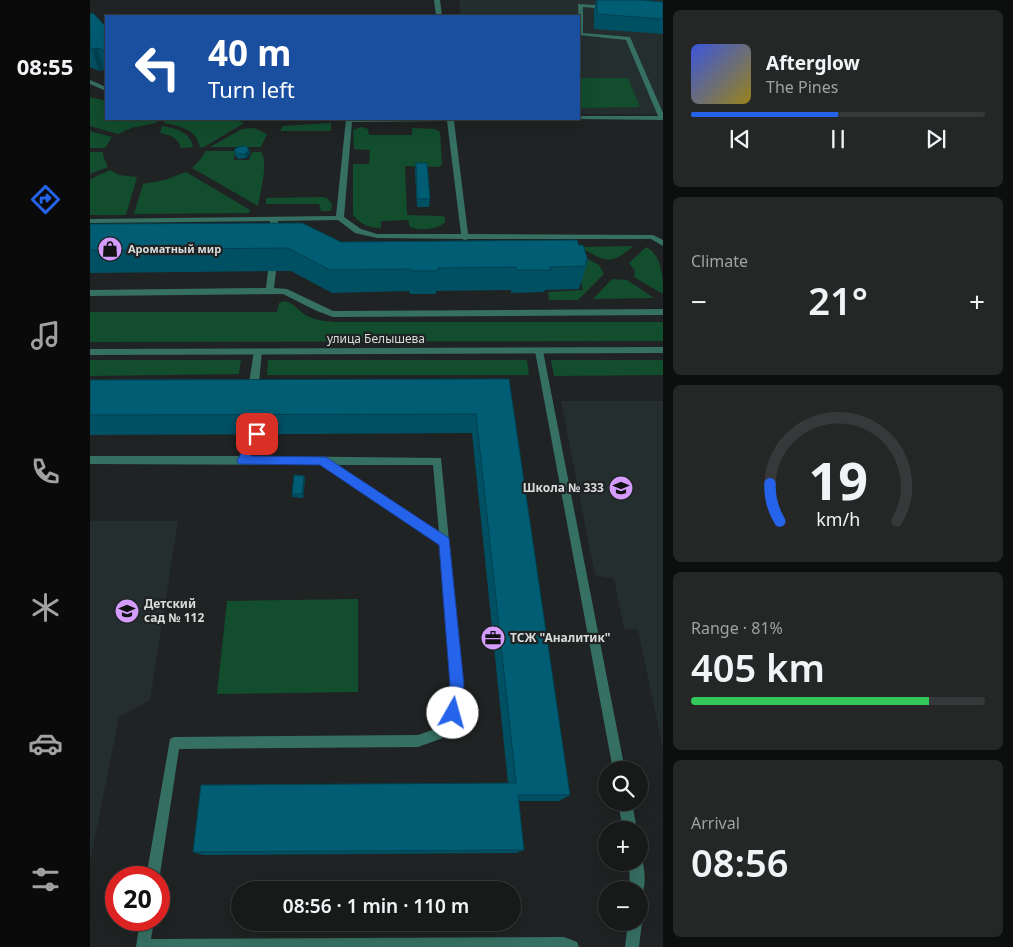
<!DOCTYPE html>
<html lang="en">
<head>
<meta charset="utf-8">
<style>
	body { margin:0; font-family:"Noto Sans",sans-serif; background:#252727; color:#f1f3f6; height:100vh; display:flex; flex-direction:column; font-size:19px; white-space:nowrap }
	* { box-sizing:border-box; margin:0 }
	p { font-size:16px; color:#9fa1a2 }
	.icon { flex:none; width:28px; height:28px; fill:none; stroke:currentColor; stroke-width:2; stroke-linecap:round; stroke-linejoin:round }
	.map { position:relative; flex:1; overflow:hidden }
	.details { display:flex; flex-direction:column; gap:10px; padding:10px; background:#0d0e0e; width:350px }
	.details>* { flex:none }
	.hud { position:absolute; left:15px; top:15px; width:475px; height:105px; border-radius:0px; box-shadow:0 5px 20px #0002,0 0 0 1px #363839; background:#1a4fa0; color:#fff; overflow:hidden }
	.controls { position:absolute; left:508px; top:761px; display:grid; gap:10px }
	.controls a { display:grid; place-items:center; width:50px; height:50px; border-radius:50%; background:#181a1a; box-shadow:0 5px 20px #0002,0 0 0 1px #363839; font-size:25px }
	.speed { position:absolute; left:15px; top:866px; display:flex; gap:10px; font-size:25px; font-weight:700; text-align:center }
	.speed>* { display:grid; place-content:center; width:65px; height:65px; border-radius:50%; background:#181a1a; box-shadow:0 5px 20px #0002,0 0 0 1px #363839; line-height:1 }
	.speed .limit { border:8px solid #d22; background:#fff; color:#111 }
	.pin { position:absolute; display:grid; place-items:center; width:42px; height:42px; color:#fff; margin:-21px; border-radius:10px; box-shadow:0 2px 8px #0006 }
	.me { position:absolute; width:55px; margin:-28px; rotate:7deg; stroke-linejoin:round; filter:drop-shadow(0 0 4px #0008) }
	.turn { display:flex; align-items:center; gap:18px; height:105px; padding:0 20px; font-size:22px }
	.turn .icon { width:65px; height:65px; stroke-width:2.5 }
	.turn b { display:block; font-size:35px; line-height:42px }
	.big { font-size:38px; font-weight:600; line-height:1.1 }
	.details .tile { flex:1; display:flex; flex-direction:column; justify-content:center; gap:8px; min-width:0; padding:0 18px; border-radius:8px; background:#252727 }
	.details .dial { align-items:center; gap:0 }
	.dial svg { height:130px; overflow:visible; fill:none; stroke:#363839; stroke-width:7; stroke-linecap:round; text-anchor:middle }
	.dial text { fill:#f1f3f6; stroke:none }
	.song { display:flex; align-items:center; gap:15px }
	.cover { width:60px; height:60px; border-radius:8px; background:linear-gradient(135deg,hsl(230 70% 55%),hsl(50 70% 35%)) }
	.played { height:5px; border-radius:2px; background:linear-gradient(90deg,#2563eb 50%,#363839 50%) }
	.keys { display:flex; justify-content:space-around; direction:ltr }
	.heat { display:flex; justify-content:space-between; align-items:center; font-size:28px; direction:ltr }
	.charge { height:8px; border-radius:4px; background:linear-gradient(90deg,#34c759 81%,#363839 0) }
	.trip { position:absolute; left:141px; top:881px; width:290px; height:50px; border-radius:25px; background:#181a1a; box-shadow:0 5px 20px #0002,0 0 0 1px #363839; font-weight:600; line-height:50px; text-align:center }
	main { display:flex; flex:1; min-height:0 }
	.menu { display:flex; flex-direction:column; width:90px; justify-content:space-around; align-items:center; background:#0a0a0a; color:#9fa1a2 }
	.menu .icon { width:35px; height:35px }
	.menu .selected { color:#2563eb }
	.menu b { font-size:22px; color:#f1f3f6 }
	.map>svg:first-child { display:block }
	.built { fill:#242e2f }
	.green { fill:#124d2e }
	.lines { fill:none; stroke-linecap:round; stroke-linejoin:round }
	.lane { fill:#367063; fill-rule:evenodd }
	.street { fill:#367063; fill-rule:evenodd }
	.wall { fill:#005063 }
	.shaded-wall { fill:#004150 }
	.building { fill:#005d73; stroke:#004150 }
	.route { fill:#2563eb; stroke:#184099 }
	.labels { text-anchor:middle; stroke-width:4.5; stroke-linejoin:round; paint-order:stroke }
	.far-poi-label { font-size:11px; font-weight:bold; fill:#dadcdc; stroke:#202323; text-anchor:start }
	.street-label { font-size:12px; fill:#dadcdc; stroke:#202323 }
	.poi-label { font-size:12px; font-weight:bold; fill:#dadcdc; stroke:#202323; text-anchor:start }
</style>
</head>
<body>
<main>
<nav class="menu">
<b>08:55</b>
<svg class="icon selected" aria-label="directions" viewBox="0 0 24 24"><path d="M12 3l9 9-9 9-9-9zM9 14v-3h6M13 9l2 2-2 2"/></svg>
<svg class="icon" aria-label="music" viewBox="0 0 24 24"><path d="M9 18V5l10-2v13"/><circle cx="6" cy="18" r="3"/><circle cx="16" cy="16" r="3"/></svg>
<svg class="icon" aria-label="phone" viewBox="0 0 24 24"><path d="M5 4h4l2 5-3 2q2 4 5 5l2-3 5 2v4C11 20 4 13 5 4z"/></svg>
<svg class="icon" aria-label="climate" viewBox="0 0 24 24"><path d="M12 3v18M4 7l16 10M4 17L20 7"/></svg>
<svg class="icon" aria-label="car" viewBox="0 0 24 24"><path d="M5 17H2v-5l4-1 3-4h7l3 4 3 1v5h-3M9 17h6M6 11h13"/><circle cx="7" cy="17" r="2"/><circle cx="17" cy="17" r="2"/></svg>
<svg class="icon" aria-label="filters" viewBox="0 0 24 24"><path d="M4 7h16M4 17h16"/><circle cx="9" cy="7" r="2"/><circle cx="15" cy="17" r="2"/></svg>
</nav>
<div class="map">
<svg width="573" height="947" viewBox="0 0 573 947">
	<rect width="100%" height="100%" fill="#202323"/>
	<path class="built" d="M369,0H573V114H489V16H371Z
		M471,401H573V749L548,630L534,629L524,579L505,575Z
		M0,521H88L60,700L29,717L0,861Z"/>
	<path class="green" d="M489,78H538L550,107L489,108Z
		M0,97L16,101V119H67L66,123L41,128L28,134L0,126Z
		M95,119H145L154,123L114,147H110C106,129 90,126 74,123V120Z
		M241,123V131H190L193,126Z
		M72,126C86,128 100,132 103,147L91,148C88,137 80,135 70,133Z
		M271,127L278,129L279,135H322V128L345,129L350,132L352,164L349,167L315,166L317,215L352,216L355,217V222C347,230 331,231 320,227L318,220L291,221V228C279,228 270,224 263,215V164H279L280,150L264,149L263,130Z
		M164,128L177,134L171,147H120L152,129Z
		M0,131L22,137L15,148H0Z
		M116,151H145L144,160H159L162,152H171C179,162 170,193 168,206L102,168L110,160Z
		M0,152H13V156L18,167L0,174Z
		M20,170L29,175L47,177L36,215H0V179Z
		M96,172L160,210L159,213L44,214L53,184L75,180Z
		M232,197L237,198L242,204L241,211H231L229,204H176V198Z
		M543,246C520,267 515,261 490,247Z
		M556,247C572,254 573,279 573,294L544,277L545,271L539,263Z
		M483,251L509,265L514,274L488,300H459L458,292L493,290Z
		M522,279L537,280L564,298L503,299Z
		M194,301C205,303 208,311 217,316C225,320 235,321 244,322H573V341L0,342V312H187L189,303Z
		M0,360H151L149,374L0,376Z
		M178,360H437L439,375H177Z
		M461,360H573V375L464,376Z
		M268,599V692L127,694L137,601Z"/>
	<g class="lines">
		<path class="lane" d="M344,0H350L352,16H346Z
			M488,4L519,6L520,7L517,9L493,7V33L540,37L573,113V120L487,119H489V116H568L536,40L489,35Z
			M0,80L16,87V91L0,84Z
			M256,119H396L393,121H364L378,234L563,235L573,240V246L561,239H378L375,240L372,239L287,238L265,233L248,220L188,221V235L184,237L180,235V221L0,223V219L246,216ZM357,121L371,234H287L271,229L254,217L262,122Z
			M182,268L186,271L184,288L197,289L243,311L573,309V315L243,317L227,311L193,294L0,296V290L176,288L178,271Z
			M168,348L172,351L169,383L173,392L168,396L165,395L159,383L164,351Z
			M449,348L453,351L535,770H523L445,351Z
			M167,430L172,434L160,456L351,458L373,685L369,713L353,738L328,747L89,749L69,881V878H56L80,739L84,737L328,735L345,729L357,711L361,685L350,544L230,465L0,464V456H150L164,431ZM246,465H343L349,532Z
			M528,802H542L547,830H533Z
			M549,856C556,863 556,886 552,895L549,896V890H540L539,862H549Z
			M549,916L552,922L549,947H535L538,922H549Z
			M50,920H64L61,939L474,937L487,942L489,947H46Z"/>
		<path class="street" d="M573,347V353L0,355V349Z"/>
	</g>
	<path class="wall" d="M506,0H550L573,2V34L504,29V11Z
		M0,14L16,27V71L14,70L9,71L0,67Z
		M144,150H159L160,154L156,158L148,159L145,155Z
		M326,163L340,199L339,207H327L325,172Z
		M0,224L251,242L489,245L498,261L489,289L455,290L454,292L421,293V290L346,291V294H320L319,291L242,293L201,271L0,273Z
		M419,379L480,795L469,801H429L434,850L426,853L113,855L103,852L418,783L382,433L0,435V380Z
		M214,476L215,479L213,498L202,497V494Z"/>
	<path class="shaded-wall" d="M7,48L14,70L9,71L2,49Z
		M159,150L160,154L156,158L155,154Z
		M214,476L215,479L213,498L212,494Z"/>
	<path class="building" d="M507,0H550L573,2V19L507,14Z
		M3,13L16,27V51L7,48L2,49L0,48V14Z
		M156,146L159,150L155,154H148L144,150L148,147Z
		M326,163H337L340,199H327Z
		M212,223L251,242L487,240L489,245H493L498,261H495L497,266L460,267V270H426V267L348,268V271H322L320,269L240,270L198,248L0,250V224Z
		M419,379L480,795H428L434,850L103,852L111,785L426,783L386,414L0,415V380Z
		M204,475L214,476L212,494H202Z"/>
	<path class="route" d="M167,429L172,434L161,456L236,457L359,538L374,685L368,718L363,720L358,718L356,713L360,685L349,545L230,465L149,464L147,461L149,457L163,431Z"/>
	<defs>
		<symbol id="shop-disc" viewBox="-11 -11 22 22"><circle r="9.5" fill="#d39cfd" stroke="#202323"/><path d="M-5-2.5h2.3a2.7 3.5 0 0 1 5.4 0H5L5.5 6h-11ZM-1.5-2.5h3a1.5 2.3 0 0 0-3 0Z" fill="#111"/></symbol>
		<symbol id="school-disc" viewBox="-11 -11 22 22"><circle r="9.5" fill="#d39cfd" stroke="#202323"/><path d="M0-5L7-2L0 1L-7-2ZM-4 1L0 2.5L4 1V4Q0 6-4 4Z" fill="#111"/></symbol>
		<symbol id="office-disc" viewBox="-11 -11 22 22"><circle r="9.5" fill="#d39cfd" stroke="#202323"/><path d="M-6-3h4V-5.5h4V-3h4V5H-6ZM-1-4.5V-3h2v-1.5ZM-6 0V1H6V0Z" fill="#111"/></symbol>
	</defs>
	<g fill-rule="evenodd">
		<use href="#shop-disc" x="6" y="235" width="28" height="28"/>
		<use href="#school-disc" x="517" y="474" width="28" height="28"/>
		<use href="#school-disc" x="23" y="597" width="28" height="28"/>
		<use href="#office-disc" x="389" y="624" width="28" height="28"/>
	</g>
	<g class="labels">
		<g class="far-poi-label">
			<text x="38" y="253">Ароматный мир</text>
		</g>
		<g class="street-label">
			<text x="286" y="343">улица Белышева</text>
		</g>
		<g class="poi-label">
			<text x="514" y="492" text-anchor="end">Школа № 333</text>
			<text x="54" y="608">Детский<tspan x="54" dy="14">сад № 112</tspan></text>
			<text x="420" y="642">ТСЖ "Аналитик"</text>
		</g>
	</g>
</svg>
<div class="controls">
<a><svg class="icon" aria-label="search" viewBox="0 0 24 24"><circle cx="10" cy="10" r="6"/><path d="M15 15l6 6"/></svg></a>
<a>+</a>
<a>−</a>
</div>
<div class="speed"><div class="limit">20</div></div>
<div class="pin" style="left:167px;top:434px;background:#d93025"><svg class="icon" aria-label="arrive" viewBox="0 0 24 24"><path d="M6 21V4h12l-3 4 3 4H6"/></svg></div>
<svg class="me" style="left:363px;top:713px" viewBox="-20 -20 40 40"><circle r="19" fill="#fff"/><path d="M0-13L10 11 0 6-10 11z" fill="#2563eb"/></svg>
<div class="trip">08:56 · 1 min · 110 m</div>
<div class="hud">
<div class="turn"><svg class="icon" aria-label="left" viewBox="0 0 24 24"><path d="M17 20v-9H6M10 6l-5 5 5 5"/></svg><div><b>40 m</b>Turn left</div></div>
</div>
</div>
<section class="details">
<div class="tile">
<div class="song"><i class="cover"></i><div><b>Afterglow</b><p>The Pines</p></div></div>
<div class="played"></div>
<div class="keys"><svg class="icon" aria-label="previous" viewBox="0 0 24 24"><path d="M18 5L8 12l10 7zM5 5v14"/></svg><svg class="icon" aria-label="pause" viewBox="0 0 24 24"><path d="M8 5v14M16 5v14"/></svg><svg class="icon" aria-label="next" viewBox="0 0 24 24"><path d="M6 5l10 7-10 7zM19 5v14"/></svg></div>
</div>
<div class="tile"><p>Climate</p>
<div class="heat"><a>−</a><b class="big">21°</b><a>+</a></div>
</div>
<div class="tile dial"><svg viewBox="0 0 100 80">
<path d="M14 69A42 42 0 1 1 86 69"/>
<path d="M14 69A42 42 0 0 1 8 46" stroke="#2563eb"/>
<text x="50" y="56" font-size="32" font-weight="700">19</text>
<text x="50" y="72" font-size="11">km/h</text>
</svg></div>
<div class="tile"><p>Range · 81%</p><b class="big">405 km</b><div class="charge"></div></div>
<div class="tile"><p>Arrival</p><b class="big">08:56</b></div>
</section>
</main>
</body>
</html>
